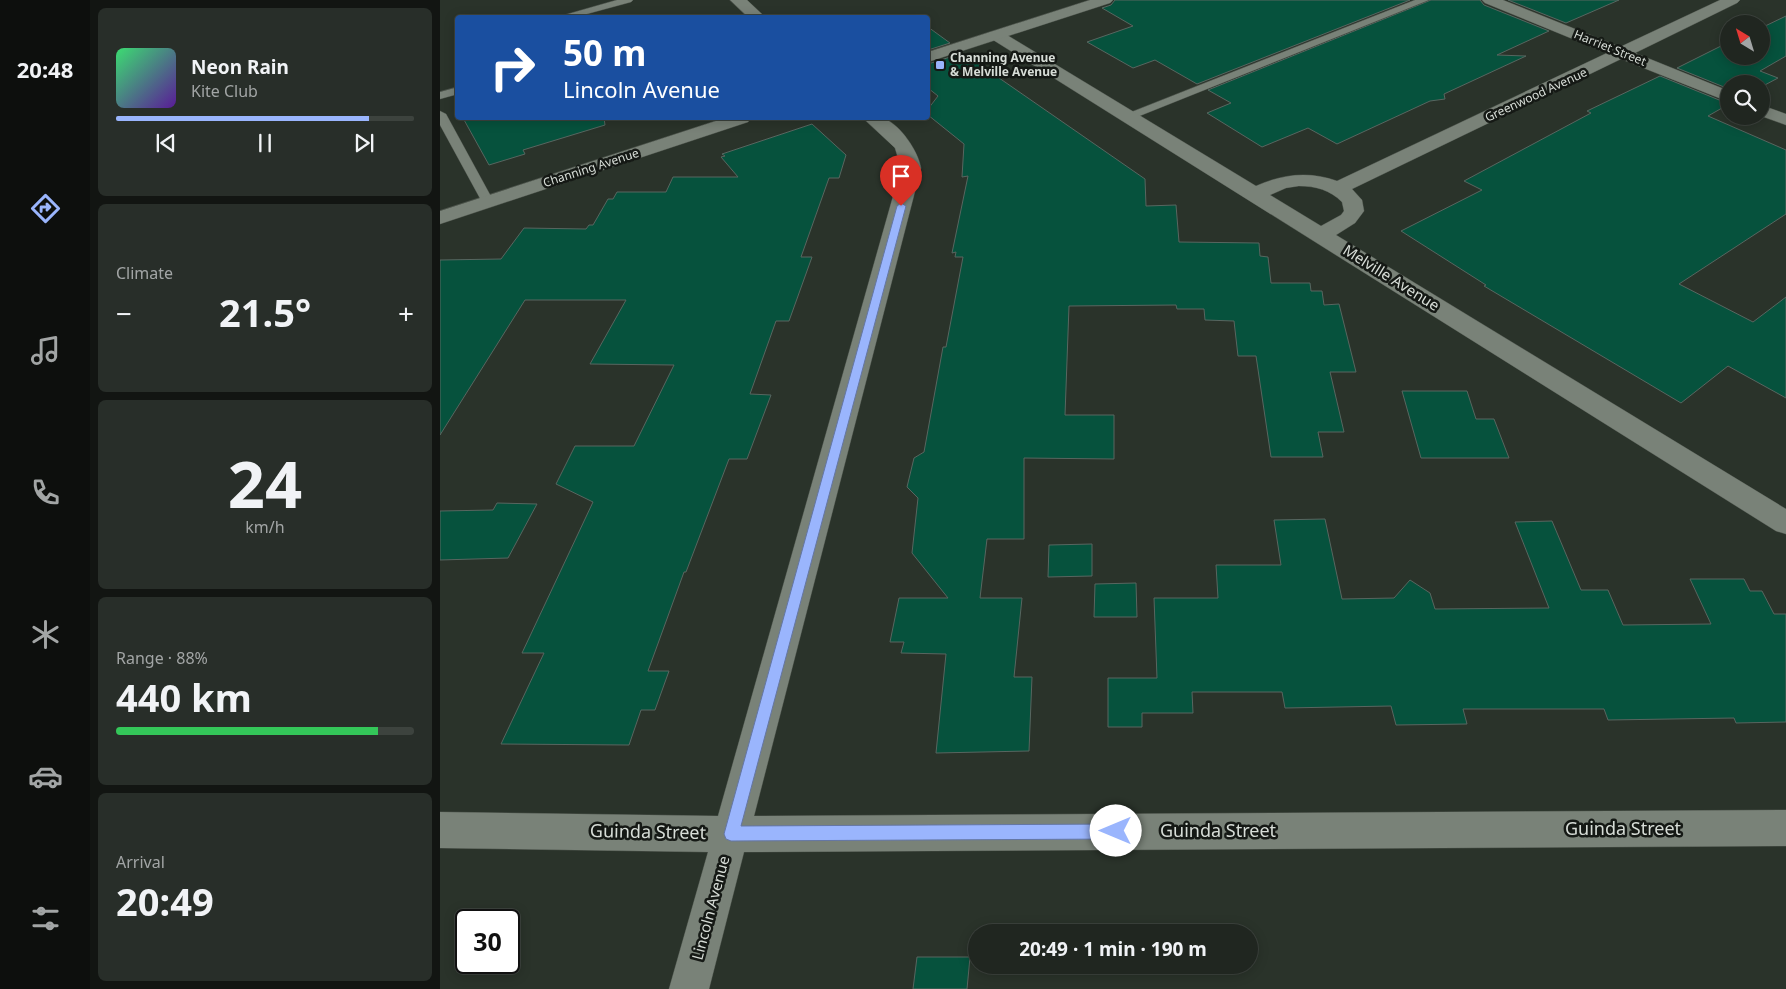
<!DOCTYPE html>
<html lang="en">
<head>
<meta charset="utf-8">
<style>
	body { margin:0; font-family:"Noto Sans",sans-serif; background:#282e29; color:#f1f3f6; height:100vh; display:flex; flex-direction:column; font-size:19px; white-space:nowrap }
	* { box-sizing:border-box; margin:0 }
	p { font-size:16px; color:#a2a5a5 }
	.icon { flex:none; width:28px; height:28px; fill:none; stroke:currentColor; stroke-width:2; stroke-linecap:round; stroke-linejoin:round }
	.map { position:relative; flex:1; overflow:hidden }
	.side { display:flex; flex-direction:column; gap:8px; padding:8px; background:#121512; width:350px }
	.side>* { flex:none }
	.top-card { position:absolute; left:15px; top:15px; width:475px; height:105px; border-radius:5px; box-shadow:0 2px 12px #0003,0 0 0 1px #3d433e; background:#1a4fa0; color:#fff; overflow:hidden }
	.needle { width:32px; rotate:322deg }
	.buttons { position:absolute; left:1280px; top:15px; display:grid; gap:10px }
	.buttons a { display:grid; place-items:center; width:50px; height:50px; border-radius:50%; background:#202620; box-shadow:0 2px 12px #0003,0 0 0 1px #3d433e; font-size:25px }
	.speed { position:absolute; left:15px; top:909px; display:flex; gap:10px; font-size:25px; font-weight:700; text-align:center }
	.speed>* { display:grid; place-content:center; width:65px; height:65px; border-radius:50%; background:#202620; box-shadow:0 2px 12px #0003,0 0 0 1px #3d433e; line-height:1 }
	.speed .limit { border:2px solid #111; border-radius:8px; background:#fff; color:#111 }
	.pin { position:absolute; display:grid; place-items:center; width:42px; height:42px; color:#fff; margin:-51px -21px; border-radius:50% 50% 50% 0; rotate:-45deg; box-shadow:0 0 5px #0007 }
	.pin .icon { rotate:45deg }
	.me { position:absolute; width:55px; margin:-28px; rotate:270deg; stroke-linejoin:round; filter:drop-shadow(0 0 4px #0008) }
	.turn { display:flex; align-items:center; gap:18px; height:105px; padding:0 25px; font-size:22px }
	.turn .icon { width:65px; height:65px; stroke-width:2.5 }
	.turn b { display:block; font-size:35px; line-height:42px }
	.big { font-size:38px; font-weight:700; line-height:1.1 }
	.side .card { flex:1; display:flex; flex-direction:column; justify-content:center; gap:8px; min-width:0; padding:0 18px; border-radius:8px; background:#282e29 }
	.side .dial { align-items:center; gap:0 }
	.dial b { font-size:65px; line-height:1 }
	.song { display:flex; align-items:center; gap:15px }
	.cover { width:60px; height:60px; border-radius:8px; background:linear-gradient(135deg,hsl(140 70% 55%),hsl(270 70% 35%)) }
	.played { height:5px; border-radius:2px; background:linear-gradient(90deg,#9ab5fd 85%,#3d433e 85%) }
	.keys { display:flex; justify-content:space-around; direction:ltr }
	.heat { display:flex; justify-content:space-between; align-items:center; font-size:28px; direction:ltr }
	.charge { height:8px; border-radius:4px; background:linear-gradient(90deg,#34c759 88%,#3d433e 0) }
	.trip { position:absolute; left:528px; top:924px; width:290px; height:50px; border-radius:25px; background:#202620; box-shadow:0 2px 12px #0003,0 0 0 1px #3d433e; font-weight:700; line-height:50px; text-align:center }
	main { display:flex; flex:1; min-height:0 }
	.tab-bar { display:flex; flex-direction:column; width:90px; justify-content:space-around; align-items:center; background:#0d0f0d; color:#a2a5a5 }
	.tab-bar .icon { width:35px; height:35px }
	.tab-bar .active { color:#9ab5fd }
	.tab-bar b { font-size:22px; color:#f1f3f6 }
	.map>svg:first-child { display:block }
	.building { fill:#06523d; stroke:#586660 }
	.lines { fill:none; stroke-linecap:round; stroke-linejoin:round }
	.service-casing { stroke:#4a5149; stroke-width:1 }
	.minor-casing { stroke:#4a5149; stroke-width:1 }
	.tertiary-casing { stroke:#4a5149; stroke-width:1 }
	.service { fill:#798278; fill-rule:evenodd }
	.minor { fill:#798278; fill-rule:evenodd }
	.tertiary { fill:#798278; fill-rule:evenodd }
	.route { fill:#9ab5fd; stroke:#6476a4 }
	.poi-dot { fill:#9ab5fd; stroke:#151915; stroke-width:2 }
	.labels { text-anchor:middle; stroke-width:5; stroke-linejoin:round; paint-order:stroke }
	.far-street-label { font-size:12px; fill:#d7ddd7; stroke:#151915 }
	.far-poi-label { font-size:12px; font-weight:bold; fill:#d7ddd7; stroke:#151915; text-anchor:start }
	.street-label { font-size:15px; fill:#d7ddd7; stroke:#151915 }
	.near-street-label { font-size:18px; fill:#d7ddd7; stroke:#151915 }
</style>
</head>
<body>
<main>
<nav class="tab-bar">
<b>20:48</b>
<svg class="icon active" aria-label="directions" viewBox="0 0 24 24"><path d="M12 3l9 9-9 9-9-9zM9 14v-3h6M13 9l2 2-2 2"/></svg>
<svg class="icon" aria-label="music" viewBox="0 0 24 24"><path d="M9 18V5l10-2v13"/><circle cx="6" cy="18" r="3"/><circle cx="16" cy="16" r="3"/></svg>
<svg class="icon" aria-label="phone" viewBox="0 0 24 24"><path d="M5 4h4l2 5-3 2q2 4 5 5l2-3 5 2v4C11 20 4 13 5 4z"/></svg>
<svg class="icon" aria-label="climate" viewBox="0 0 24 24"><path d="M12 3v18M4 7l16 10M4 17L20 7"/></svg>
<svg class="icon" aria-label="car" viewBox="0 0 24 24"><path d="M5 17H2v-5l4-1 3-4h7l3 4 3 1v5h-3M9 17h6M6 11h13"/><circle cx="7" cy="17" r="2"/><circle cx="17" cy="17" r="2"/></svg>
<svg class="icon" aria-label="filters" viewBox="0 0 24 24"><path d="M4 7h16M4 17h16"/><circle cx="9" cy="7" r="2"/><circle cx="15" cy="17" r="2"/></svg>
</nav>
<section class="side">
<div class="card">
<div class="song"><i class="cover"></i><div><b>Neon Rain</b><p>Kite Club</p></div></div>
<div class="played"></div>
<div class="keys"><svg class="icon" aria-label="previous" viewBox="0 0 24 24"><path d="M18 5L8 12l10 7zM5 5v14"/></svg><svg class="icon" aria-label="pause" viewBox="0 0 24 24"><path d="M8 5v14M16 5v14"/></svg><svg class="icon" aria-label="next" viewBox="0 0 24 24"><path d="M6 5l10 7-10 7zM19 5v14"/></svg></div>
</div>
<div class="card"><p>Climate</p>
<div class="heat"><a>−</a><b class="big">21.5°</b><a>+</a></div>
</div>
<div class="card dial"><b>24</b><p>km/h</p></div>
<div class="card"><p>Range · 88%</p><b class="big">440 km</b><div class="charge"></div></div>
<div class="card"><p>Arrival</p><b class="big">20:49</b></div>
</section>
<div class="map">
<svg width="1346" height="989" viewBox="0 0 1346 989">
	<rect width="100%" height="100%" fill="#2a332a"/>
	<path class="building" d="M675,0H970L757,84L715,60L693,68L647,42L693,26L662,8L671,5Z
		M991,0H1040L1044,5L1109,31L1057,55L1086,56L1004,94L1005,99L990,101L897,144L868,128L822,147L767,113L791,103L768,90Z
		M1068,0H1179L1126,23Z
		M1346,16V56L1320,71L1338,78L1321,87V84H1289V89L1237,68L1289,42V56H1321V28Z
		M488,27L510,43L488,50Z
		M523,53L705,179L706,206L736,205L739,242L819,243L820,256L828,257L831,283H870L871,291H882L884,305L899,304L916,372H890L904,432H878L883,457H831L816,356H798L794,321L765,320L764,309H737L736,305L629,306L625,415H674V459L584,458V539H547L540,598H582L574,677H592L589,751L496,753L506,654L461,653L464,642H450L459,598H508L472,553L478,498L467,487L474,458L484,452L503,347H506L523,257H515L516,252L512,253L528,176L522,177L524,144L488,115V109L498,96L488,88V64Z
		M1220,76L1289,104L1268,116L1346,150V214L1239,284L1313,322L1346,297V398L1288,366L1241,403L1044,286L1046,285L961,231L1042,190L1024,181L1151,113L1147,111Z
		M23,118H164L165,125L83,150L85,154L49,165Z
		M372,124L406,155L399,178H389L361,257H372L349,321H336L310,394L331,395L307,459H289L246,572H244L208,671H229L215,710H201L189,745L61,744L104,653H82L153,502L116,484L135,446H194L234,365L150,364L186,300H85L0,435V260L61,259L84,228L146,229L149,225H153L168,199H173L177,192H226L233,177H298L281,157L285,156L282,154Z
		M962,391H1027L1036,419H1054L1069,458H981Z
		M57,503L97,504L68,558L0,560V511L53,510Z
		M885,519L902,599L954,598L970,580L990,593L995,609L1109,608L1075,522L1112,521L1141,590H1168L1183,625L1271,624L1250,579H1304L1310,591H1322L1334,614H1346V722L1296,723L1294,718L1168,720L1164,709H1023L1027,724L956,725L951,706L845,708L842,692H752L753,713H702V727H668V678H717L714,598H778L776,565H841L834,520Z
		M652,544V576L608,577L609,545Z
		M696,583L697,617H654L655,584Z
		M477,957H530L527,989H473Z"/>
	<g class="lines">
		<defs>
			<path id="service" d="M177,0H193L191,2L132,18H114Z
				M975,0H989L692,119L688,120L682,117L684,115Z
				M18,87V94L0,99V92Z
				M0,111L6,114L54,202L53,205L48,206L42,202L0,125Z"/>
			<path id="minor" d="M290,0H307L326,18H309Z
				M1042,0H1063L1180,47L1280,0H1300L1297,3L1195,53L1289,91V102L1181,59L912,189L922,200L924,211L915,223L896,235L1346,509V534L1336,531L550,38L548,35L550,32H562L816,186C843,174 869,171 897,181L1167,53L1045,3ZM859,186C876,186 890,190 902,202L904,211L901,215L881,226L830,195L846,188Z
				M1321,105L1346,114V125L1321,116Z
				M423,118C428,117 438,116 443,118C460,124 478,151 481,168L314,816L1346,810V846L304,852L269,989H229L268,852L0,848V812L278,816L461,168L455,148Z"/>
			<path id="tertiary" d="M650,0H673L670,3L488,62V52Z
				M285,118H311L308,122L0,224V211Z"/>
		</defs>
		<use href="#service" class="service-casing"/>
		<use href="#minor" class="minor-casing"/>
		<use href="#tertiary" class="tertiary-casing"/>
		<use href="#service" class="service"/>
		<use href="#minor" class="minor"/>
		<use href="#tertiary" class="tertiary"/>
	</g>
	<path class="route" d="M461,203L466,206L301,826L676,824L681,826L683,831L681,837L676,839L291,841L286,839L284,834L457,206Z"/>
	<rect class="poi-dot" x="495" y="60" width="10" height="10" rx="2.5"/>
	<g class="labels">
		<g class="far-street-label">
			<text transform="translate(1170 48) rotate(22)" y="4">Harriet Street</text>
			<text transform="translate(1096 95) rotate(-25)" y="4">Greenwood Avenue</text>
			<text transform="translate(151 168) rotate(-18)" y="4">Channing Avenue</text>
		</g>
		<g class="far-poi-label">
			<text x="510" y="62">Channing Avenue<tspan x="510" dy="14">&amp; Melville Avenue</tspan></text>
		</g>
		<g class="street-label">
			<text transform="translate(951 278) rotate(32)" y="5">Melville Avenue</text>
			<text transform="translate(271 908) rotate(-75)" y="5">Lincoln Avenue</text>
		</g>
		<g class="near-street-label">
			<text x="1183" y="835">Guinda Street</text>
			<text x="778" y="837">Guinda Street</text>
			<text transform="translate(208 832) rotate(1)" y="6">Guinda Street</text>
		</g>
	</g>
</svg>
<div class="buttons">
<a><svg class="needle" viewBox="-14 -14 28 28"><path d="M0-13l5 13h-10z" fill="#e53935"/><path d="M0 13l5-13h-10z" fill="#a2a5a5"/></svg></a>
<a><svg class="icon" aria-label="search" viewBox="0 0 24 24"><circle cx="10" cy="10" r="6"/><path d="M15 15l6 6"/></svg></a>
</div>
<div class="speed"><div class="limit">30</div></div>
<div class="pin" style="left:461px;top:206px;background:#d93025"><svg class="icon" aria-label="arrive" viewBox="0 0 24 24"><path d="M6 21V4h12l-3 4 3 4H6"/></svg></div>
<svg class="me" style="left:676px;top:831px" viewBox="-20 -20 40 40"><circle r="19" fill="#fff"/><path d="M0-13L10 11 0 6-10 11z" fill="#9ab5fd"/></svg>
<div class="trip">20:49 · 1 min · 190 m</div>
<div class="top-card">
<div class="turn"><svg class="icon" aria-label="right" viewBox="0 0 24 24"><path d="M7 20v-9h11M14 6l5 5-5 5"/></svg><div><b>50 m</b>Lincoln Avenue</div></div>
</div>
</div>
</main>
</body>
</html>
